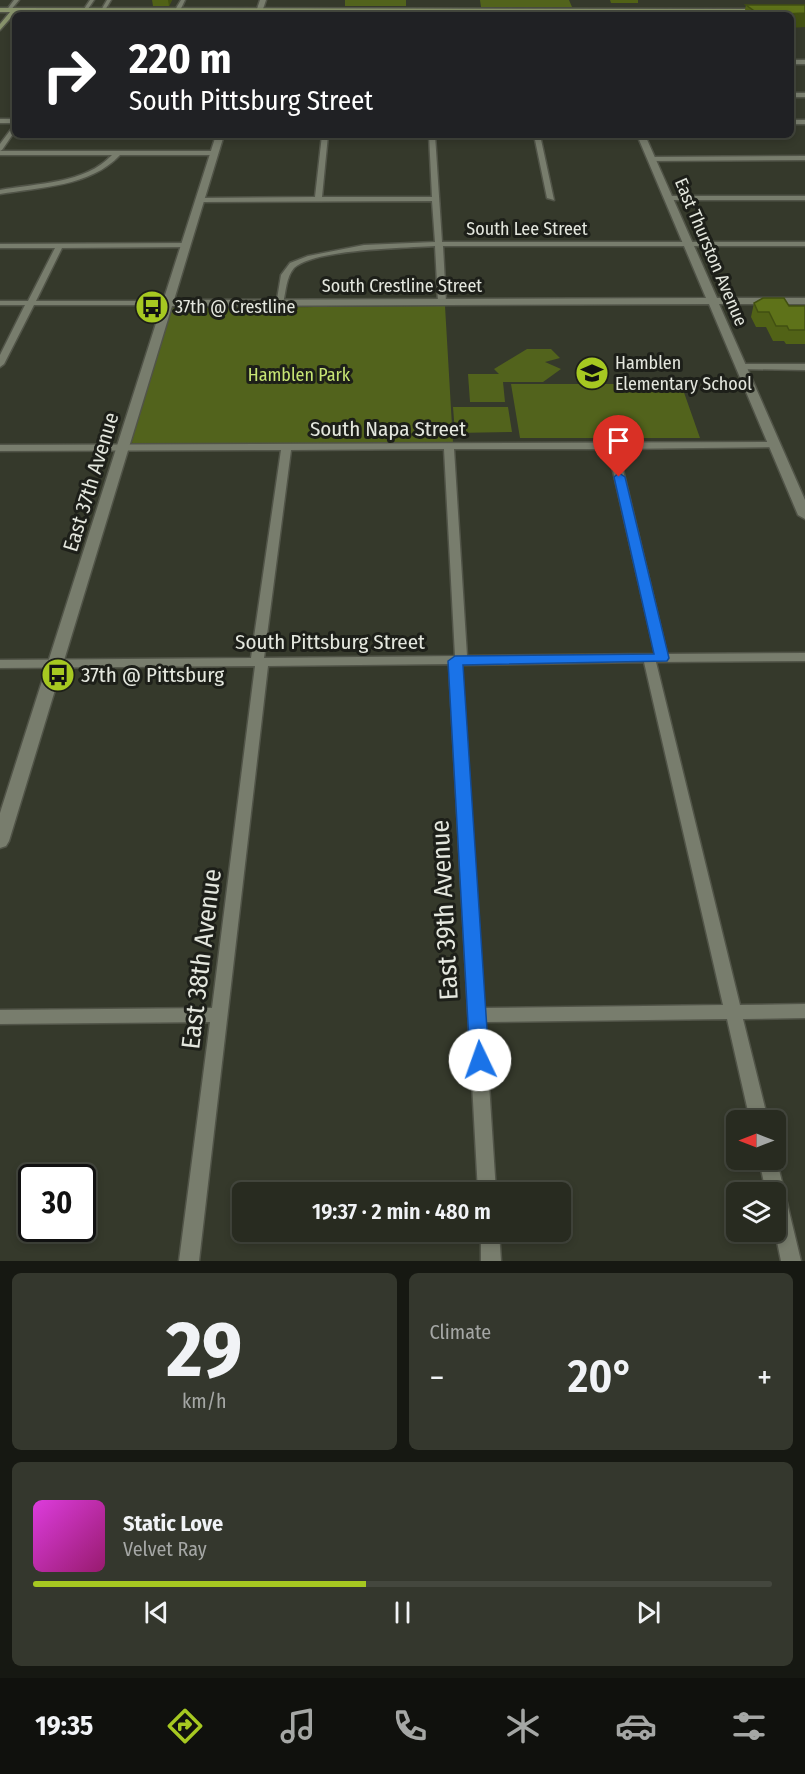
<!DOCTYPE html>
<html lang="en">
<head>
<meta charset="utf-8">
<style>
	body { margin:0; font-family:"Fira Sans Condensed",sans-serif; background:#34372d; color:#f1f3f6; height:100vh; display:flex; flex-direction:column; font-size:22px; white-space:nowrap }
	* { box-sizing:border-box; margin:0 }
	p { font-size:20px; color:#a5a7a5 }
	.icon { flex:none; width:33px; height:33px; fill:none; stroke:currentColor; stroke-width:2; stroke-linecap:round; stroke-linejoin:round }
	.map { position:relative; height:1261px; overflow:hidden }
	.drawer { display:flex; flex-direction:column; gap:12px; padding:12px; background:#161812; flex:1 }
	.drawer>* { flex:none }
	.hud { position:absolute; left:12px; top:12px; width:782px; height:126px; border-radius:9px; box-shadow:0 3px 9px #0003,0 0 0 2px #44473e; background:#202124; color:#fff; overflow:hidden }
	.needle { width:39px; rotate:270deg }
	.controls { position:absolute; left:726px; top:1110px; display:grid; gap:12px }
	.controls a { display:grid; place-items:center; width:60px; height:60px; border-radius:9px; background:#282b20; box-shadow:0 3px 9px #0003,0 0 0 2px #44473e; font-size:30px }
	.speed { position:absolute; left:18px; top:1164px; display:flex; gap:12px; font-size:30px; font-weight:700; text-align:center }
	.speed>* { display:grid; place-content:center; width:78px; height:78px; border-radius:50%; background:#282b20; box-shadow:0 3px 9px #0003,0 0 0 2px #44473e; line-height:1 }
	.speed .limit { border:3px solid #111; border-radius:9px; background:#fff; color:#111 }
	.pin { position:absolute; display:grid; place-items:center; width:51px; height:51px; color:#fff; margin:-62px -26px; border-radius:50% 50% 50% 0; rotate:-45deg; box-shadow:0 0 6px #0007 }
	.pin .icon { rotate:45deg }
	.me { position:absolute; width:66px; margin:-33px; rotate:357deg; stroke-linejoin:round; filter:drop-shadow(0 0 4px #0008) }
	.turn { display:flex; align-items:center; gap:21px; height:126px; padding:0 18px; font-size:27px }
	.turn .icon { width:78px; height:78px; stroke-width:2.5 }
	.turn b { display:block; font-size:42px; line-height:51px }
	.big { font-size:45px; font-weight:600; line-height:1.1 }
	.drawer .card { flex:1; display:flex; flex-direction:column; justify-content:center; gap:9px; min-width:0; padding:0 21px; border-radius:9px; background:#34372d }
	.drawer .dial { align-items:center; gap:0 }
	.dial b { font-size:78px; line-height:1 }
	.song { display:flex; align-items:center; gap:18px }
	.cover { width:72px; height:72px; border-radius:9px; background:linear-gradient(135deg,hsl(300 70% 55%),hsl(320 70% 35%)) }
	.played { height:6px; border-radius:3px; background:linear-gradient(90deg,#a6c821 45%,#44473e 45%) }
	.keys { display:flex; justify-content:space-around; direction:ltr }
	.heat { display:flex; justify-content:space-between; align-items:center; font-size:33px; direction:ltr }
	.drawer .tiles { flex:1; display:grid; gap:12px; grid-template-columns:1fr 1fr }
	.card:last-child { grid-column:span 2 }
	.trip { position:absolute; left:232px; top:1182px; width:339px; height:60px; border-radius:9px; background:#282b20; box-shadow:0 3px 9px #0003,0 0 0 2px #44473e; font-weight:600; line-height:60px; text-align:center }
	.tabs { display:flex; height:96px; justify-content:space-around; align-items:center; background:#10110d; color:#a5a7a5 }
	.tabs .icon { width:42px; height:42px }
	.tabs .current { color:#a6c821 }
	.tabs b { font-size:27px; color:#f1f3f6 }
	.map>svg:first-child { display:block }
	.green { fill:#52631c }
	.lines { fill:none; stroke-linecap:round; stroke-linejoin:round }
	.minor-casing { stroke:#515448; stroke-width:3 }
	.tertiary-casing { stroke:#515448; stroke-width:3 }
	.secondary-casing { stroke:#515448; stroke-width:3 }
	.minor { fill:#787d6d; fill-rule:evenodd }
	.tertiary { fill:#787d6d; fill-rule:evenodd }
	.secondary { fill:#87926b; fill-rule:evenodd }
	.wall { fill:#516216 }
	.shaded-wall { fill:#425012 }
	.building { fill:#5e7219; stroke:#425012; stroke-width:1.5 }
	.route { fill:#1a73e8; stroke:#114b97; stroke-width:1.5 }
	.labels { text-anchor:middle; stroke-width:6; stroke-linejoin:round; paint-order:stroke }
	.far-street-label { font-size:18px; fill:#e4e7de; stroke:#1d1f19 }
	.far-poi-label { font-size:18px; fill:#e4e7de; stroke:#1d1f19; text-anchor:start }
	.far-park-label { font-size:18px; fill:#c7e574; stroke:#1d1f19 }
	.street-label { font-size:21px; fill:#e4e7de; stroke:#1d1f19 }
	.poi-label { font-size:21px; fill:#e4e7de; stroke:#1d1f19; text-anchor:start }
	.near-street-label { font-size:26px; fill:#e4e7de; stroke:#1d1f19 }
</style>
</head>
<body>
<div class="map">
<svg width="805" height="1261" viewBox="0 0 805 1261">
	<rect width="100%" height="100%" fill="#35392b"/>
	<path class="green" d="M345,0H406V6H345Z
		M480,0H569L572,7H481Z
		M445,306L453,443L138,445L130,442L170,310L173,308Z
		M527,349H551L560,358L545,362L561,369L543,382H503L505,402H470L468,374H499L494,369Z
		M511,384H681L700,438H520Z
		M453,407H508L512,432L455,433Z"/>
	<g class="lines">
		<defs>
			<path id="minor" d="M14,0H19L10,11H6Z
				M90,0H94L86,12H82Z
				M107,0H111L104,12H100Z
				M181,0H185L178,15H172Z
				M790,60H805V64H790Z
				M790,93H805V97H790Z
				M0,119H15V123H0Z
				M790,120H805V124H790Z
				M15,124V131L2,150L0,151V144Z
				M322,135H328L322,197H432L429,135H435L442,242H805V246H443L446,302L442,304L438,302L435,246C406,248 314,249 294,268C286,277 286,292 283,303L276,305L281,275L290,263L308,256L364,245L435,242L432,201L200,202L196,200L200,198L315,197Z
				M534,135H540L554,200L547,198Z
				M0,151H215L218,153L215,155H120C90,187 40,187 0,194V190C37,183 85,184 112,155H0Z
				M805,156V160L651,161L648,159L651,157Z
				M665,196H805V200H668L664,198Z
				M186,243L190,245L189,247L62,248L36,301H167L171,303L167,305H34L4,364L0,367V355L25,305H0V301H28L55,248H0V244Z
				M742,364H805V370L739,369V365Z
				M775,442L779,443V447L618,449L667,654L805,653V661L656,662L740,1005L805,1004V1018L743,1019L768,1120H750L727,1019L485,1022L496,1192H478L449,664L268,666L199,1261H179L210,1022L0,1024V1010L212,1008L255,666L0,668V660L251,658L281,450L0,451V445ZM444,449L455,656L264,658L291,450ZM454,449H608L655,654L467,656ZM644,662L723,1005L484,1008L461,665Z
				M776,1157L801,1261H781L775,1232L776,1192H766L759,1160H776Z
				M481,1232H499L501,1261H481Z"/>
			<path id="tertiary" d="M260,0H266L261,15H255Z
				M216,135H224L174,300L706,298L637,135H645L717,298H805V304H719L805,500V519L798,515L709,304L172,306L9,841L6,846L0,848V813Z"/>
			<path id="secondary" d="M0,8L805,9V13L16,12L0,30V24L10,12H0Z"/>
		</defs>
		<use href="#minor" class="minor-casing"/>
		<use href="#tertiary" class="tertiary-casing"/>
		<use href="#secondary" class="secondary-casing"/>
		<use href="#minor" class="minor"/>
		<use href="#tertiary" class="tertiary"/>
		<use href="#secondary" class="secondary"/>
	</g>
	<path class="wall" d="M152,0H172L169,6H153Z
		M610,0H638V3H611Z
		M746,5L790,15H744Z
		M754,303L789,306H805V344H786L784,341H773L766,327H756L751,317Z"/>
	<path class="shaded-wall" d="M168,0H172L169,6Z
		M805,13V27L790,28V15H772Z"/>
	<path class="building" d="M746,5H805V13L760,15Z
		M763,298H784L789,306H805V330H789L787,326H776L769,312H758L754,303Z"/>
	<path class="route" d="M619,473L625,477L669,658L667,661L463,665L489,1060L486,1066L480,1068L473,1066L470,1060L448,661L455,656L654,654L614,477Z"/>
	<defs>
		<symbol id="bus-disc" viewBox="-11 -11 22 22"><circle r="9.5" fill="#a6c821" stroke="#1d1f19"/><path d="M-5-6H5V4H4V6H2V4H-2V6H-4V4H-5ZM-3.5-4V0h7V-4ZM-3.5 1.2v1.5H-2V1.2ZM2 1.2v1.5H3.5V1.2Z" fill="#111"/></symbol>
		<symbol id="school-disc" viewBox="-11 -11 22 22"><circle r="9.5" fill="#a6c821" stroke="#1d1f19"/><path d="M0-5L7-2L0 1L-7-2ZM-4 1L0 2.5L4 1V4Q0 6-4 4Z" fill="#111"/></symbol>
	</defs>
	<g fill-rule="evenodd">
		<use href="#bus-disc" x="133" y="288" width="38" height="38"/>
		<use href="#school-disc" x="573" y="354" width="38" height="38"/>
		<use href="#bus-disc" x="39" y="656" width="38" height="38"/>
	</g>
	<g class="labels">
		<g class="far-street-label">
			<text x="527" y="235">South Lee Street</text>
			<text transform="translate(711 252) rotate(67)" y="6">East Thurston Avenue</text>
			<text x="402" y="292">South Crestline Street</text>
		</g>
		<g class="far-poi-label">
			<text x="175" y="313">37th @ Crestline</text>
			<text x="615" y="369">Hamblen<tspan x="615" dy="21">Elementary School</tspan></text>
		</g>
		<g class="far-park-label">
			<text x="299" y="381">Hamblen Park</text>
		</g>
		<g class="street-label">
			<text x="388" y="436">South Napa Street</text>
			<text transform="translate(91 482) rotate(-73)" y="7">East 37th Avenue</text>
			<text x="330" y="649">South Pittsburg Street</text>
		</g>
		<g class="poi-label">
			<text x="81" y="682">37th @ Pittsburg</text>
		</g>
		<g class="near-street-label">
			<text transform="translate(444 910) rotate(-93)" y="9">East 39th Avenue</text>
			<text transform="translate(201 959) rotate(-83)" y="9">East 38th Avenue</text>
		</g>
	</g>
</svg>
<div class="controls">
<a><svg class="needle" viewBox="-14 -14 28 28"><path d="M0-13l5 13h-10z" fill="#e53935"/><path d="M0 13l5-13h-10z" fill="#a5a7a5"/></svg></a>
<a><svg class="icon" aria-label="layers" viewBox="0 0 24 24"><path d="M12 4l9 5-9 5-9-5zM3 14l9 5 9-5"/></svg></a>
</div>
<div class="speed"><div class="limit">30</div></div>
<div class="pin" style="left:619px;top:477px;background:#d93025"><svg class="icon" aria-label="arrive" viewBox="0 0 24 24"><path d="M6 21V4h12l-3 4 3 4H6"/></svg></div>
<svg class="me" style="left:480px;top:1060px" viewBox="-20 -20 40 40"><circle r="19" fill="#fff"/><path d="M0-13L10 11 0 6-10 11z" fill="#1a73e8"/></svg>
<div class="trip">19:37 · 2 min · 480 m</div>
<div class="hud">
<div class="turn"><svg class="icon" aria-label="right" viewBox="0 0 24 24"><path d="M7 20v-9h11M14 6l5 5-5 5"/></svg><div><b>220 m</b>South Pittsburg Street</div></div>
</div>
</div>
<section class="drawer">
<div class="tiles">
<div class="card dial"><b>29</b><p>km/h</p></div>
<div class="card"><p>Climate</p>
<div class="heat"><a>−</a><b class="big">20°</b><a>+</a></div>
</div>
<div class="card">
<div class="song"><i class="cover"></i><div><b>Static Love</b><p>Velvet Ray</p></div></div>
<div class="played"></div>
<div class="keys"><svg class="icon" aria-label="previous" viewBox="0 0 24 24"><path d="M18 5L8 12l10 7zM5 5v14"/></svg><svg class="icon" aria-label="pause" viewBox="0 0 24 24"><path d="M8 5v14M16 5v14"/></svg><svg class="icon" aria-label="next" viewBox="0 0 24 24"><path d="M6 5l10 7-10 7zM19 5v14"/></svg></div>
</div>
</div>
</section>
<nav class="tabs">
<b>19:35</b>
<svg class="icon current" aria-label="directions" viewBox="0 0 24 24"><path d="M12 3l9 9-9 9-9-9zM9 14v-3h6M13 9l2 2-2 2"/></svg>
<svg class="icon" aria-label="music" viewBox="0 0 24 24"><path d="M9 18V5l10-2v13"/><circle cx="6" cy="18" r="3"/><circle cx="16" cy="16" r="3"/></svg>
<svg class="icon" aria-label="phone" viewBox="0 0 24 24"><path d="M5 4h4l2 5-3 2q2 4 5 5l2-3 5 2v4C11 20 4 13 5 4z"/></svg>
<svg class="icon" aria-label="climate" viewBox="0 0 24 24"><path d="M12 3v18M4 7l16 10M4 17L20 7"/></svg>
<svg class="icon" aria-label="car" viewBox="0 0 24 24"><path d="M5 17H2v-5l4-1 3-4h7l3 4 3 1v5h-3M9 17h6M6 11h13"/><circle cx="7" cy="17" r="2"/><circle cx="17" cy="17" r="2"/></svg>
<svg class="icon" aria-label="filters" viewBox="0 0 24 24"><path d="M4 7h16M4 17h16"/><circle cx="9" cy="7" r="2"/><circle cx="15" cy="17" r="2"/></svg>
</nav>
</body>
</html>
